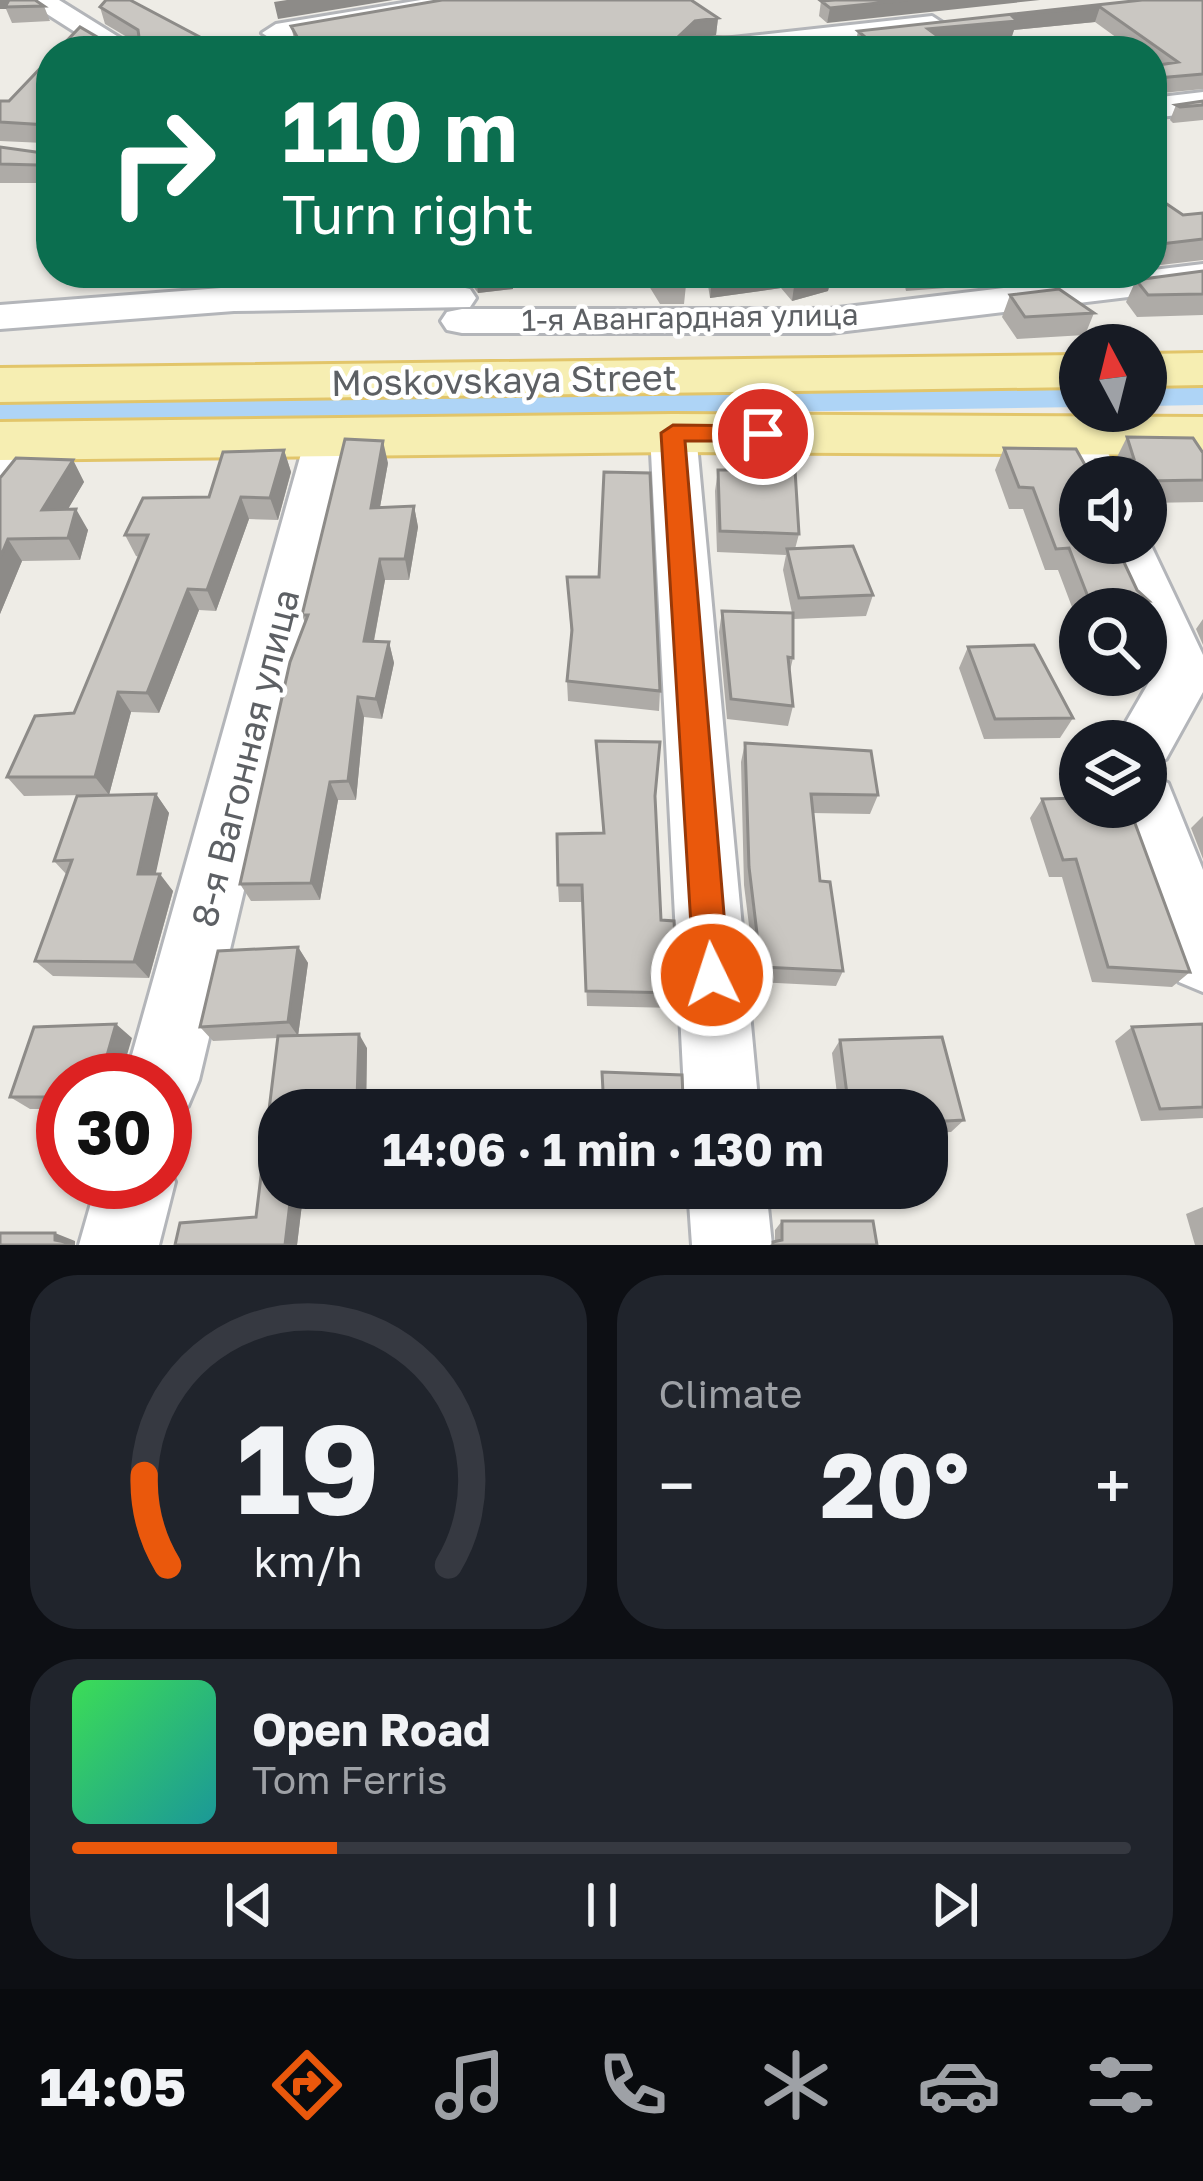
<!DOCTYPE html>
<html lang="en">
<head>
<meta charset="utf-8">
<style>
	body { margin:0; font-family:"Golos Text",sans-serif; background:#20242c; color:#f1f3f6; height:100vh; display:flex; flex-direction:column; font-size:45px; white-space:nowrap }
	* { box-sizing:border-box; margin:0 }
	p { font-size:39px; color:#9ea1a6 }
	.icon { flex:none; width:66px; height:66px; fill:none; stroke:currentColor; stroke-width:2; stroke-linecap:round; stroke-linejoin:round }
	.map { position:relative; height:1245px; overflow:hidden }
	.panel { display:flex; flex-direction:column; gap:30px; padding:30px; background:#0d0f14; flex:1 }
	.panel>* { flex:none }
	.guide { position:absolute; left:36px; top:36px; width:1131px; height:252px; border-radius:48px; box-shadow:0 3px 9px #0004; background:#0b6e4f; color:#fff; overflow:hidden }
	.needle { width:78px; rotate:353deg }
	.fabs { position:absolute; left:1059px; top:324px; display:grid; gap:24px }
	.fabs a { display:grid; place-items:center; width:108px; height:108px; border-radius:50%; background:#171b24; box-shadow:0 3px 9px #0004; font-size:60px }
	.speed { position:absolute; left:36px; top:1053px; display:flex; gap:24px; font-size:60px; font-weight:700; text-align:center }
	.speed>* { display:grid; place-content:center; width:156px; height:156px; border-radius:50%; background:#171b24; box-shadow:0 3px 9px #0004; line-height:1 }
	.speed .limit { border:18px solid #d22; background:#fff; color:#111 }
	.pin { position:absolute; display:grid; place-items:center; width:102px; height:102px; color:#fff; margin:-51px; border:6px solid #fff; border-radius:50%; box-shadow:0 3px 12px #0007 }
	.me { position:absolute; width:132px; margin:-66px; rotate:356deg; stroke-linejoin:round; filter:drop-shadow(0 0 9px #0008) }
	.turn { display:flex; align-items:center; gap:42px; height:252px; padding:0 48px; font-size:54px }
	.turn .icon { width:156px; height:156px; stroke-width:2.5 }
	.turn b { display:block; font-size:84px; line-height:102px }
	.big { font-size:90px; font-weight:700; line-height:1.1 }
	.panel .widget { flex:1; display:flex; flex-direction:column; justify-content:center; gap:18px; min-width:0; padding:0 42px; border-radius:48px; background:#20242c }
	.panel .dial { align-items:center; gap:0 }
	.dial svg { height:312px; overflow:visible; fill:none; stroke:#363941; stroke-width:7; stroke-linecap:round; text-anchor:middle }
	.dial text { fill:#f1f3f6; stroke:none }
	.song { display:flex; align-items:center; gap:36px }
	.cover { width:144px; height:144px; border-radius:18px; background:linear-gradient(135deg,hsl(130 70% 55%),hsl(180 70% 35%)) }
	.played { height:12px; border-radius:6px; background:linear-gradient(90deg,#ea580c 25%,#363941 25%) }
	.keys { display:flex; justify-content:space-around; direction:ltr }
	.heat { display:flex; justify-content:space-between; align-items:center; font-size:66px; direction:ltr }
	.panel .tiles { flex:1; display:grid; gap:30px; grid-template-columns:1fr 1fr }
	.widget:last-child { grid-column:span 2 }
	.trip { position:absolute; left:258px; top:1089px; width:690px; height:120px; border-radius:48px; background:#171b24; box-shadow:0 3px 9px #0004; font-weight:700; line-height:120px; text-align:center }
	.tabs { display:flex; height:192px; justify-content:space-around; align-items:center; background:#090b0e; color:#9ea1a6 }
	.tabs .icon { width:84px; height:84px }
	.tabs .active { color:#ea580c }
	.tabs b { font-size:54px; color:#f1f3f6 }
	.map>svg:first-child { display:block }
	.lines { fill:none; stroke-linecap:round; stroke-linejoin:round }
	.canal { fill:#aed4f6; fill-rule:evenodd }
	.minor-casing { stroke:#b3b5b9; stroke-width:6 }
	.major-casing { stroke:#e2c56a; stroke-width:6 }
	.minor { fill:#fff; fill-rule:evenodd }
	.major { fill:#f6eeb2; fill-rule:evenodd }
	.wall { fill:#aeaba7 }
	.shaded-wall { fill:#8d8b88 }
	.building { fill:#cac7c2; stroke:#8d8b88; stroke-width:3 }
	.route { fill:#ea580c; stroke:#983908; stroke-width:3 }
	.labels { text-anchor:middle; stroke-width:9; stroke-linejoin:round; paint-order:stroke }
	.far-street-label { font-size:30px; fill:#5d6064; stroke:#fff }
	.street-label { font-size:36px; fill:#5d6064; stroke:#fff }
</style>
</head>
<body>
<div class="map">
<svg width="1203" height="1245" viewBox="0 0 1203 1245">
	<rect width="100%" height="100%" fill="#eeece6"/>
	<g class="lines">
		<path class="canal" d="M1203,385V405L1146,406V386Z
			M1080,387V407L0,424V402Z"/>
		<defs>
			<path id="minor" d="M25,0H59L141,51H105Z
				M421,0H484L470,8L276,42L262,33L276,24Z
				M932,16L946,25L942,31L776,51H681L696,42Z
				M1203,92V112L1152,118V98Z
				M1203,264V288L830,333H462L447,330L441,321L447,312L462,309H830Z
				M456,286L470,289L476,298L470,307L234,311L0,329V305L234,287Z
				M673,418L689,422L696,433L759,1110H685L650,433L657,422Z
				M329,421L345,425L352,436L199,1080L188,1106L165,1116V1080H125L306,436L313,425Z
				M1078,421L1094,425L1120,477H1080L1079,489L1055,436L1062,425Z
				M21,426L37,430L44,441L17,491L0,495V438Z
				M1146,535L1203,655V692L1166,759L1146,766V741H1115L1155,672L1146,651V609H1128L1100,543H1146Z
				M1146,775L1168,783L1203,870V992L1179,982L1117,807H1146Z
				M165,1158L175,1182L159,1245H79L97,1182H165Z
				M688,1188H766L772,1245H692Z"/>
			<path id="major" d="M1203,353V385L1146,386V354Z
				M1080,355V387L0,402V368Z
				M673,414L1203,417V455L673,452L0,460V422Z"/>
		</defs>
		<use href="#minor" class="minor-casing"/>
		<use href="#major" class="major-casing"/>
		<use href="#minor" class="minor"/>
		<use href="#major" class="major"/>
	</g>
	<path class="wall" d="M0,0L44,6L50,21L12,23L6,9H0Z
		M835,0L827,23L819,16L821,1Z
		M1142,0H1203V89L1152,94V66L1155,65L1152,63V51H1135L1095,22L1014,30L1012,36L945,42L951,46L949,51H860L855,46L858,31Z
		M100,7L215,45L231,51L99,38L127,37L105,24Z
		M718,18L716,35L705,37L789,51H299L295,43L291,26Z
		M51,57V178L47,183H0V147L43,153L44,143L0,141V101H9Z
		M1176,105H1203V120L1173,123L1170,120Z
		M1152,197L1183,215L1203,213V260L1152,266Z
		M1203,271V315L1137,317L1126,302L1136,280Z
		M164,273H228L226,283L168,284Z
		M324,273H386V282H326Z
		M470,273H563L513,279V289L478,293L472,285Z
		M641,273H682L686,285L684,304H660Z
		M706,273H832L828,291L792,301L781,288L710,298Z
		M902,273H1032L1014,276L1011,283L906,291Z
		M1010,295L1094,313L1085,335L1017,339L1002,317Z
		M1127,437L1203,453V502L1146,503V477H1080L1137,590L1149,601L1144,609H1080V623H1078L1058,570H1045L1023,509H1009L995,470L1004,448L1089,472L1116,459Z
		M284,450L291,472L278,520L249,519L216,611L199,610L159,713L131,712L109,795L156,794L169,813L155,874L173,891L149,978L53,976L35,961L67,875L54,861L86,795L24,796L7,777L74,713L139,557L136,556L125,535L209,497Z
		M73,460L84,482L68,509L88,530L80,560L22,561L0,614V478Z
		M388,463L380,507L414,506L418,527L409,580H385L374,641L389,642L394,663L382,719L364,717L356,800H338L320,900L251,901L240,884L305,623L302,615Z
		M718,470L799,534L795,549L873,595L866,616L794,619L793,658L790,671L793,706L788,726L727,719L719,632L722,611L792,613L783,570L786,555L717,552L715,491Z
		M567,577L660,691L659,711L568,701L567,681L571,636Z
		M1203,619V645L1196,629Z
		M968,647L1073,718L1060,738L984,739L959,668Z
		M596,741L655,796L661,920L678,993L675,1008L587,1006L583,902H559L558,885L603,833Z
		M745,743L878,795L870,814L812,813L820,881L843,971L836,986L756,982L744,885L741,762Z
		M1042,799L1190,972L1172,987L1092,982L1062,877H1049L1030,818Z
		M1203,816V859L1191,828Z
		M298,947L308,963L298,1036L367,1048L366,1110H279L356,1188L355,1203L302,1204L297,1245H175L256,1217L278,1038L213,1041L200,1027Z
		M1203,1024V1118L1141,1121L1115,1041L1132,1027Z
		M132,1038L63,1080V1109H30L10,1097Z
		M840,1040L964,1120L951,1132L927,1133V1110H839L832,1053Z
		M1203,1207V1245H1195L1186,1214Z
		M782,1221L877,1245H770L775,1241V1230Z"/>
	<path class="shaded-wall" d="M0,0H16L6,9H0Z
		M287,0H393L278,19L274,2Z
		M907,0H1040L827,23L830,8Z
		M1100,7L1095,22L1014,30L1012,36L924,44L928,29L1011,15Z
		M718,18L716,35L694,38L679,36L695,21Z
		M43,160L51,178L47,183L38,165Z
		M476,273H563L513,279V289L478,293Z
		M737,273H783L781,288L710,298L712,276Z
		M820,273H832L828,291L792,301L795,279Z
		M383,441L388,463L376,529L371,508Z
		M284,450L291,472L278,520L270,498Z
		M73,460L84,482L55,531L42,510Z
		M241,497L249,519L216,611L207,590Z
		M414,506L418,527L409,580L405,559Z
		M76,509L88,530L80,560L68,538Z
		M8,539L22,561L0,614V558Z
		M380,559L385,580L370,661L364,641Z
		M188,589L199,610L159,713L147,693Z
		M389,642L394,663L382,719L376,699Z
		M118,692L131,712L109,795L95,777Z
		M358,697L364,717L356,800L348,781Z
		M330,782L338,800L320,900L311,883Z
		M156,794L169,813L152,891L138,874Z
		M160,874L173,891L149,978L134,962Z
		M298,947L308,963L298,1036L288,1022Z
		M116,1024L132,1038L122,1072L132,1080H119L104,1066Z
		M359,1034L367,1048L366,1110H364L357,1101Z
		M346,1188H356L355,1203L346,1194Z
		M291,1194L302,1204L297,1245H285Z
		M55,1233L75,1241V1245H64L55,1240Z"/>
	<path class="building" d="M9,0H35L44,6L5,7Z
		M106,0H130L215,45L222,44L231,51H57L80,27L99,38L139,37L138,30L100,7Z
		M442,0H691L718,18L695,21L679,36L777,38L789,51H305L291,26Z
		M835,0H907L830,8L821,1Z
		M1142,0H1203V74L1158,78L1154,89L1152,87V66L1178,62L1100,7L1011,15L1017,21L928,29L951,46L922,51H881L858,31Z
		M51,57V161L43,160L38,165L0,164V147L43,153L47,125L0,122V101H9Z
		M1203,101V105L1180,107L1176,105Z
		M1155,196L1183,215L1203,213V239L1152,245V197Z
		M1203,271V294L1148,295L1136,280Z
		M654,273H682L686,285H661Z
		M790,273H820L795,279Z
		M1059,289L1094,313L1025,317L1010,295Z
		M1127,437L1193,438L1203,453V480L1146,481V477H1080V543H1115L1137,590L1149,601L1090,602L1069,548L1056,549L1033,488L1019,487L1004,448L1076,449L1089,472L1095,460L1134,459Z
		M345,439L383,441L371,508L414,506L405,559H380L364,641L389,642L376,699L358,697L348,781L330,782L311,883L240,884L290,662L308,615H302Z
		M284,450L270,498L241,497L207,590L188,589L147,693L118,692L95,777H7L35,716L74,713L148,535H125L143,498L209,497L223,452Z
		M16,458L73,460L42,510L76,509L68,538L8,539L0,558V478Z
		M718,470H795L799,534L720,531Z
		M604,472L650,473L660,691L567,681L572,630L567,577H599Z
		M853,546L873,595L799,598L787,549Z
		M722,611L793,613V658L788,657L793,706L731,699Z
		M1034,645L1073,718L995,719L968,647Z
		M596,741L660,742L655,796L661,920L674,921L678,993L586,991L582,885H558L557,834L604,833Z
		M745,743L871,751L878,795L811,794L820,881L830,882L843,971L761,967L749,867Z
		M156,794L138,874H160L134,962L35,961L72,860L54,861L77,796Z
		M1080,798V807H1129L1190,972L1108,967L1076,859L1063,860L1042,799Z
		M298,947L288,1022L200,1027L218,951Z
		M116,1024L104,1066L122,1072L119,1080H63V1097H10L34,1027Z
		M1203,1024V1107L1160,1109L1132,1027Z
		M359,1034L357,1101H352L351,1110H279V1188H346V1194H291L285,1245H175L180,1223L256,1217L278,1036Z
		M942,1037L964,1120L927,1122V1110H849L840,1040Z
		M602,1072L682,1075L683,1098L691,1103L692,1110H604Z
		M782,1221H873L877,1245H773V1242L782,1240Z
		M0,1233H55V1240L65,1242L64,1245H0Z"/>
	<path class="route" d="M673,425L763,426L775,434L763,441H685L729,975L724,987L712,992L700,987L694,975L661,433Z"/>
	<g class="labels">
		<g class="far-street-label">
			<text transform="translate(690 318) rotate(-1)" y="10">1-я Авангардная улица</text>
		</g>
		<g class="street-label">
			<text transform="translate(504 380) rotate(-1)" y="13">Moskovskaya Street</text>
			<text transform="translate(245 758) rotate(-76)" y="13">8-я Вагонная улица</text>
		</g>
	</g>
</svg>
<div class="fabs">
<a><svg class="needle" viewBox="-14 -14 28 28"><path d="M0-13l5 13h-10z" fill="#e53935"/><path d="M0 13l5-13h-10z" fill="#9ea1a6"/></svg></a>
<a><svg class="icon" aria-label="sound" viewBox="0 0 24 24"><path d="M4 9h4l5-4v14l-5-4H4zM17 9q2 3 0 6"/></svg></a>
<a><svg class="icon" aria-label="search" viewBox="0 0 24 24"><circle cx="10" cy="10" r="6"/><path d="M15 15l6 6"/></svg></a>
<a><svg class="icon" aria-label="layers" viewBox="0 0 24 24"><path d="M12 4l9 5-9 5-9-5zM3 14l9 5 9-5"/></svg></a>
</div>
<div class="speed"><div class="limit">30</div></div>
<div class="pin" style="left:763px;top:434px;background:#d93025"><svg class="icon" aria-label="arrive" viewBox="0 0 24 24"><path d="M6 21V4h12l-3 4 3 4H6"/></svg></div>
<svg class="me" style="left:712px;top:975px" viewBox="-20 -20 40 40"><circle r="17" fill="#ea580c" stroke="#fff" stroke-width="3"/><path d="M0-11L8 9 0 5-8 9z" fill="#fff"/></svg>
<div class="trip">14:06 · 1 min · 130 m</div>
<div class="guide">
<div class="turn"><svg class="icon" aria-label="right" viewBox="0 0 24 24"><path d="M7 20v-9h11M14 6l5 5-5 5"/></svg><div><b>110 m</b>Turn right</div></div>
</div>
</div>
<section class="panel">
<div class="tiles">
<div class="widget dial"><svg viewBox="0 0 100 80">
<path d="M14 69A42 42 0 1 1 86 69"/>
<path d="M14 69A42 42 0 0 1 8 46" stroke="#ea580c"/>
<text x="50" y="56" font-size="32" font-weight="700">19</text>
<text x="50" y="72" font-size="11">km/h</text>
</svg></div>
<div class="widget"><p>Climate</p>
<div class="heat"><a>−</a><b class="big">20°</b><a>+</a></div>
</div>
<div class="widget">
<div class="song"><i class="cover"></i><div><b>Open Road</b><p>Tom Ferris</p></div></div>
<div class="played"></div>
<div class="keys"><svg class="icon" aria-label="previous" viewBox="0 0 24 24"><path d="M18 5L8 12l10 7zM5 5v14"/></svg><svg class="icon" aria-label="pause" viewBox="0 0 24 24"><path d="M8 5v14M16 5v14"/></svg><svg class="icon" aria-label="next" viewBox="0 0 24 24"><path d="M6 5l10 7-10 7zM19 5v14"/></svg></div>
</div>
</div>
</section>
<nav class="tabs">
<b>14:05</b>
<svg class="icon active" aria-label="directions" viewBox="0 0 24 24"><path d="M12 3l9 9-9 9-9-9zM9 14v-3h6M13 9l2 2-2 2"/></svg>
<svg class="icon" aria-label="music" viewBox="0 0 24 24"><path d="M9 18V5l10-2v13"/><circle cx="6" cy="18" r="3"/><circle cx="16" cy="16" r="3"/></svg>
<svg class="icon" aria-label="phone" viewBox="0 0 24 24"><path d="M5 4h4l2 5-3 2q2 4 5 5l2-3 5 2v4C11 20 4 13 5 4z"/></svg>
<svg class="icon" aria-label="climate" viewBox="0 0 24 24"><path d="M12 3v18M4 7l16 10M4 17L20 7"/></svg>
<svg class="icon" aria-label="car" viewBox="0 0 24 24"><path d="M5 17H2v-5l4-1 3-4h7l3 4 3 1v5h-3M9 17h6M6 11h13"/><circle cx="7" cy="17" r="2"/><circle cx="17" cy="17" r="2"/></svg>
<svg class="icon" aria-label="filters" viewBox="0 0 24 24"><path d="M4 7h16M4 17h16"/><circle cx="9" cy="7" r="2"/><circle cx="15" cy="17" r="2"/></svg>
</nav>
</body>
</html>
